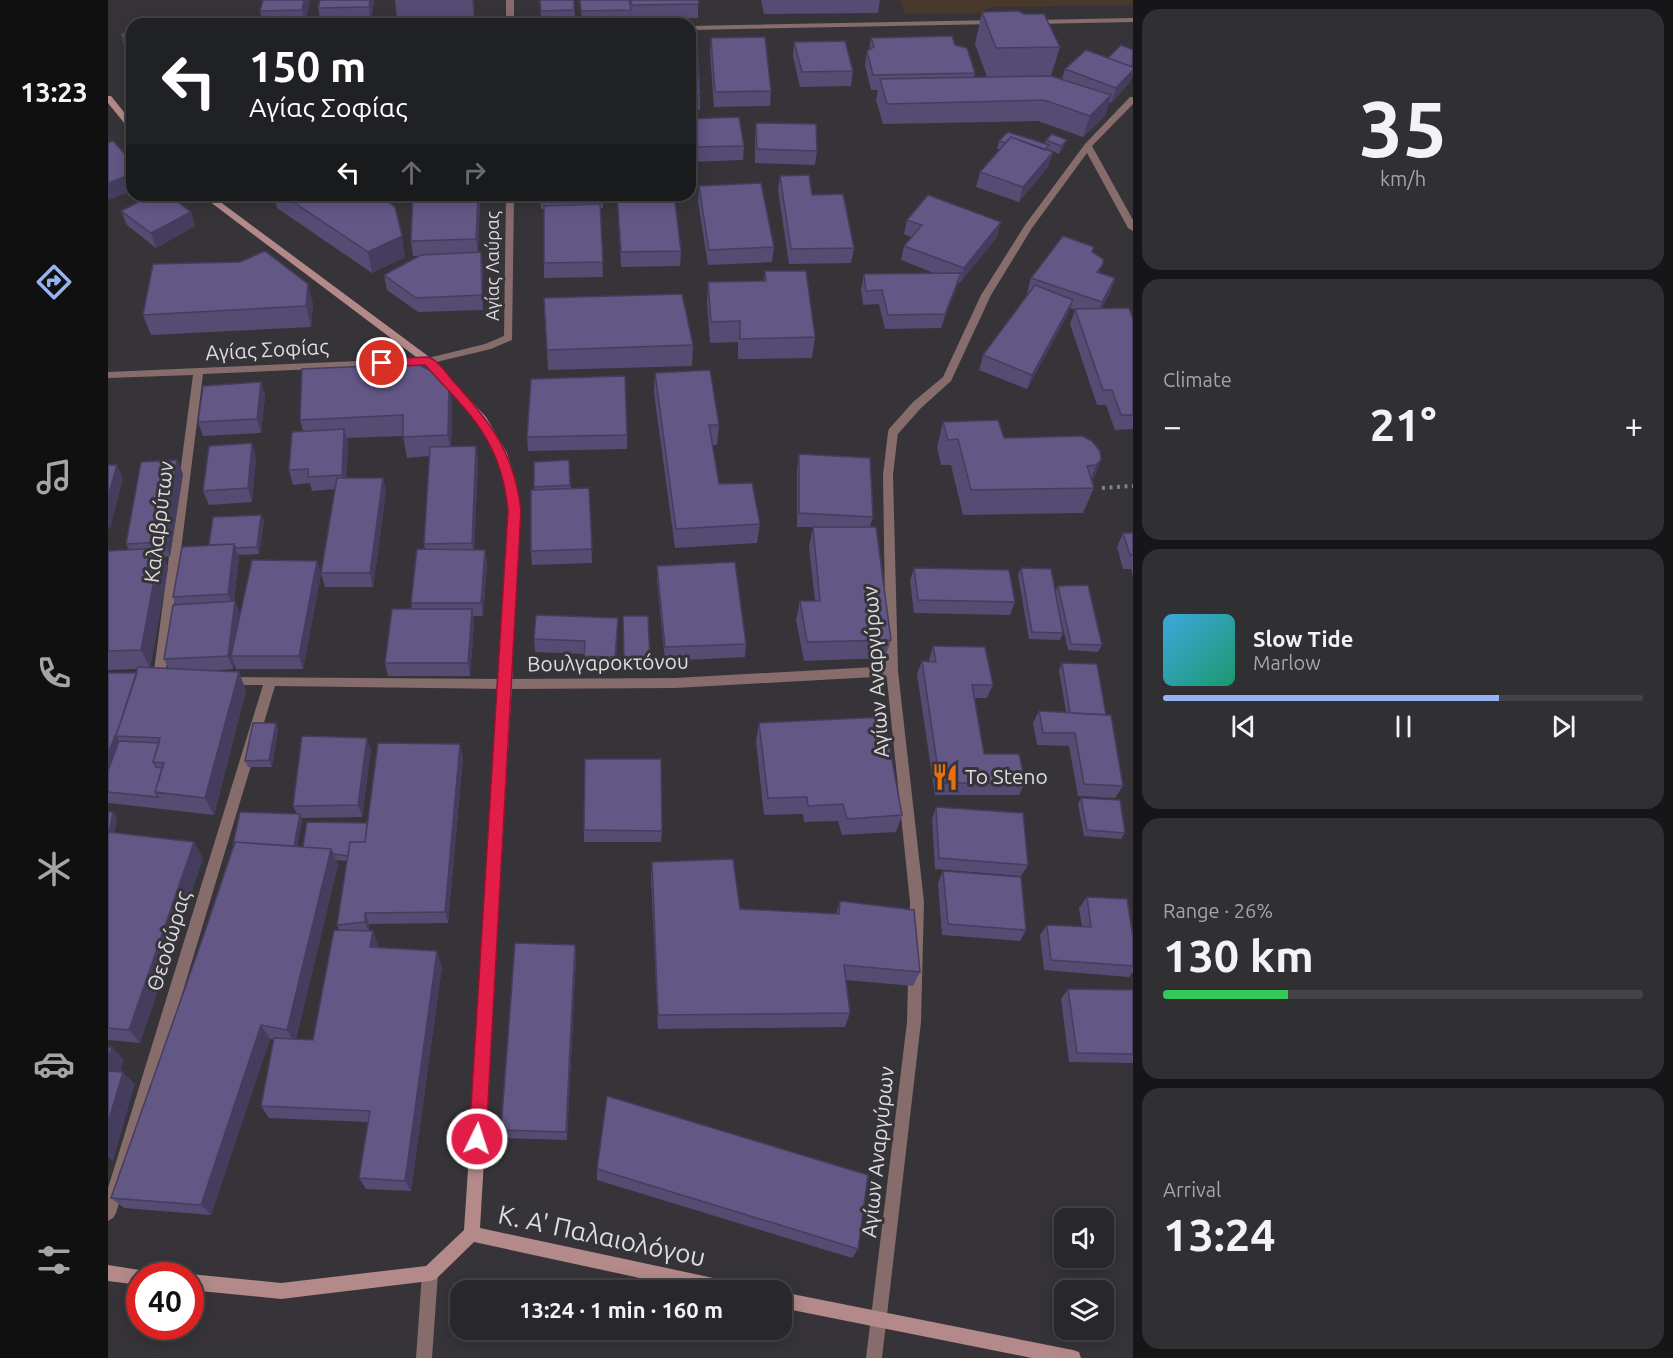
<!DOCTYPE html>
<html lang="en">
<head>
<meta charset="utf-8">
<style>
	body { margin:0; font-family:Ubuntu,sans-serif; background:#302f32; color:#f1f3f6; height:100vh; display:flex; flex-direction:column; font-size:22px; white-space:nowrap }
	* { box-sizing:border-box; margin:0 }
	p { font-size:20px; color:#a5a5a8 }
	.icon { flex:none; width:33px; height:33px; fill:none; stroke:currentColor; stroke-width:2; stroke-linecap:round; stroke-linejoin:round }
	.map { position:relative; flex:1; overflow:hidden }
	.side { display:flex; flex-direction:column; gap:9px; padding:9px; background:#161517; width:540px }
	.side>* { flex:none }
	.guide { position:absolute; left:18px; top:18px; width:570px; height:183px; border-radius:18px; box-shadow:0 3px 15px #0003,0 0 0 2px #444447; background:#202124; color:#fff; overflow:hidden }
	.controls { position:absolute; left:946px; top:1208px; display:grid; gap:12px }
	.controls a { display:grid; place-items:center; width:60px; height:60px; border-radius:12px; background:#28272a; box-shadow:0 3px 15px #0003,0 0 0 2px #444447; font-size:30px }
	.speed { position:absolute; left:18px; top:1262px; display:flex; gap:12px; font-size:30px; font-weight:700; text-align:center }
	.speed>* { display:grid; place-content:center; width:78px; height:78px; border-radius:50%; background:#28272a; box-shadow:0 3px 15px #0003,0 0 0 2px #444447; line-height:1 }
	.speed .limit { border:9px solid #d22; background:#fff; color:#111 }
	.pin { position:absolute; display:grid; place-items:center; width:51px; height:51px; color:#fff; margin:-26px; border:3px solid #fff; border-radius:50%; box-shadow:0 2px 6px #0007 }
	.me { position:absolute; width:66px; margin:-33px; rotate:4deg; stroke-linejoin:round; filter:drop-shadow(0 0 4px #0008) }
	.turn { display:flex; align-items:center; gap:21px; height:126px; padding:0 24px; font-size:27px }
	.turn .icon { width:78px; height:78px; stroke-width:2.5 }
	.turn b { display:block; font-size:42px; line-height:51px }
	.lanes { display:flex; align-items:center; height:57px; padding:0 24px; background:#0003; justify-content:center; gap:30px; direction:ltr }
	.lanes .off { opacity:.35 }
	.big { font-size:45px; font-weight:700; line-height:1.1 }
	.side .card { flex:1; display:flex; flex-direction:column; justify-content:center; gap:9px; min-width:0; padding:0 21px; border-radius:18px; background:#302f32 }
	.side .dial { align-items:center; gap:0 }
	.dial b { font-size:78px; line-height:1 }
	.song { display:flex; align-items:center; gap:18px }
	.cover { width:72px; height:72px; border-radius:9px; background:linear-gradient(135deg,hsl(200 70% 55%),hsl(160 70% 35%)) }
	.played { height:6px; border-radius:3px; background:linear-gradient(90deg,#95b2f1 70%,#444447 70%) }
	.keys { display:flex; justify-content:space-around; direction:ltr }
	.heat { display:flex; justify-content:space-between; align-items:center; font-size:33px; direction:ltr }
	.charge { height:9px; border-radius:4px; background:linear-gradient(90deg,#34c759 26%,#444447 0) }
	.trip { position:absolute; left:342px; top:1280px; width:342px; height:60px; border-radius:18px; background:#28272a; box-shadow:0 3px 15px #0003,0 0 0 2px #444447; font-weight:700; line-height:60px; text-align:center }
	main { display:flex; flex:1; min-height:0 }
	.menu { display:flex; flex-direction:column; width:108px; justify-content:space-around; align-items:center; background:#101011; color:#a5a5a8 }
	.menu .icon { width:42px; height:42px }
	.menu .active { color:#95b2f1 }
	.menu b { font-size:27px; color:#f1f3f6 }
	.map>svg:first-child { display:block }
	.education { fill:#49392d }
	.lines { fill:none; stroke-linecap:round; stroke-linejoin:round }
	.path { stroke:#828184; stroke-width:4; stroke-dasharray:3 4.5; stroke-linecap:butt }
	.lane { fill:#866c6b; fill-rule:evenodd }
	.street { fill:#866c6b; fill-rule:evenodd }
	.secondary { fill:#b38a89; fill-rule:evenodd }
	.wall { fill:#554b73; fill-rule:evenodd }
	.shaded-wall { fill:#453d5e }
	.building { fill:#635786; stroke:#453d5e; stroke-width:1.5 }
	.route { fill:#e11d48; stroke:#92132f; stroke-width:1.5 }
	.labels { text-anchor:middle; stroke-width:6; stroke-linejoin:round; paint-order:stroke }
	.far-street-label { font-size:18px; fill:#dddcdf; stroke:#363438 }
	.street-label { font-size:21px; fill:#dddcdf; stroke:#363438 }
	.poi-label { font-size:21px; fill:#dddcdf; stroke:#363438; text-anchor:start }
	.near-street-label { font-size:26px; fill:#dddcdf; stroke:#363438 }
</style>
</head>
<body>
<main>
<nav class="menu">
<b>13:23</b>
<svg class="icon active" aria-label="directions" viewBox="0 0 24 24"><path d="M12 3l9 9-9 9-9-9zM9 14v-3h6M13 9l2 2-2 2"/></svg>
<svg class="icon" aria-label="music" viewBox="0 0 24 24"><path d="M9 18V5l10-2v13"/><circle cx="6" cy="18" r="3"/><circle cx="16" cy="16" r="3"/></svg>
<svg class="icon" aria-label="phone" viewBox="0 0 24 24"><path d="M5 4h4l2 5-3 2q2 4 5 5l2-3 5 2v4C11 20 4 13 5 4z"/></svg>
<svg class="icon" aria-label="climate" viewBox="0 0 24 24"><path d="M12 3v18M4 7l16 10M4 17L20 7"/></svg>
<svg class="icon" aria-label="car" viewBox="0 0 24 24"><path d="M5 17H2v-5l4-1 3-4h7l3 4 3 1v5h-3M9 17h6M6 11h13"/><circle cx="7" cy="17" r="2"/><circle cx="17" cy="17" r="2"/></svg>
<svg class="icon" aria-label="filters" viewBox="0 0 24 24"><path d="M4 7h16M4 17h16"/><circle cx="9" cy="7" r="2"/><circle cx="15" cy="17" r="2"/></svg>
</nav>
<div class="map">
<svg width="1025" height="1358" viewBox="0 0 1025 1358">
	<rect width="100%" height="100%" fill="#363438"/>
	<path class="education" d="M792,0H1025V5L881,7L872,13L797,14Z"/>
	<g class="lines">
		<path class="path" d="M994,488L1025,486"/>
		<path class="lane" d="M785,428L790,432L785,475L790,671L816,902L813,1022L774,1358H758L799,1022L802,902L778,671L775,475L780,432Z"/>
		<path class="street" d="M398,0H406V24H398Z
			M1025,18V22L925,24L921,22L925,20Z
			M890,20L891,22L887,24L582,30V26Z
			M1022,97H1025V104L984,146L1025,220V231L1020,228L979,153L924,228L883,295L843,381L813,408L789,435H781L780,432L781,429L805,402L835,377L873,295L917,225L977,144Z
			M398,195H406L404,340L383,349L320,364L95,374L57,678L55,681H47L45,678L85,375L0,378V372L320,358L377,344L396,336Z
			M784,666L788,668L790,671L788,674L784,676L567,688L398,689L167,686L8,1213L5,1218L0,1221V1188L155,685H118L114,683L112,680L114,677L398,679L567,678Z
			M322,1265L328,1267L330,1273L324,1358H308L314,1273L316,1267Z"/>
		<path class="secondary" d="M0,96H3L24,122V130L21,129L0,103Z
			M93,195H103L324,359L378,417L399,453L408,481L411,510L404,684L372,1228L624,1282L630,1284L632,1290H587L366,1242L328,1279L322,1281L173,1299L82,1290V1275H80L82,1274L173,1283L318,1266L356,1230L392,684L401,510L398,481L389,453L370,423L316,363Z
			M0,1265L38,1271L39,1275H32V1285L0,1281Z
			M674,1292L965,1350L971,1352L973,1358H924L674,1308Z"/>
	</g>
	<path class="wall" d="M155,0H202L197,24H155L152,11Z
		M266,0L263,22L213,23L210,8Z
		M287,0H366V16L289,18Z
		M432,0H466L467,18L433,19Z
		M472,0L523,10V18L474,19Z
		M521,0H590V18L524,20Z
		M653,0H772L770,13L656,14Z
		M874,12L952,47L943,76L954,79L957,69L1022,82L1003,103L1001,102L997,116L975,137L930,121L775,124L768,100L770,90H763L757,65L759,51L761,50L763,38L847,45L867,73L866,77H879L867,44Z
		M24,31V61L17,49L13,34Z
		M582,38L592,95V110H582Z
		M603,38L663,91L662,106L606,107L602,52Z
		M686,42L745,71L743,86L692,87L685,56Z
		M582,119L636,146L635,160L582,162Z
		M648,123L709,151L707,165L647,163V138Z
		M938,140L956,147L951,154L940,149V150L945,152L940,167L911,202L868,187L872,172L892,150L889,149L891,141L937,144Z
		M672,176L704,195L746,248L743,263L681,264L670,190Z
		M591,186L666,247L664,262L600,265L590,201Z
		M166,195H272L297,257L264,273L169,208Z
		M305,195H372L370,252L375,267V310L310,312L279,290L276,275L311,256H305L303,241Z
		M432,195H494L495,208H492L495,277L436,278V209H433Z
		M509,195L573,251L572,266L513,267Z
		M13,211L83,212L87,226L48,248L19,225Z
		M799,220L889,237L852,283L850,282L833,328L777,329L771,304L755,305L753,289L756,274L826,273L793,260L796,246L803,237L796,234Z
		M984,252L992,273L1007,278L1002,293L993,309L1025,319V429L1007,430L998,405H989L962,324L967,310L962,308L960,314L919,389L871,370L875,355L921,294L919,293L923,278Z
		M657,271L707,337L704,358L630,359V342L602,343L599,303L600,282L656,281Z
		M200,284L205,305L203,327L43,335L35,315Z
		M436,298L585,345L584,366L440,370Z
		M547,373L611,425L609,445H604L611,484L652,524L649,543L567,548L546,393Z
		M153,382L157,396L153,433L95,436L90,422Z
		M344,402L343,446H368L370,460L366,550H377L379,563L375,616H365L366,623L362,676H280L277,663L304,609L303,603L317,549L316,544L322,456L299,458L295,436L239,438L240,443L238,478H275L278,493L265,587H217L213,573L227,489L204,491L202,483L185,485L181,470L195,431L192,420Z
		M835,422L896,438L993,460L984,482L986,488L975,513L855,515L843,465H833L829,447Z
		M519,435V449L420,451L419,437Z
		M691,454L765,517L762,527L783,640L777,658L696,661L688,620L692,601H707L701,547L705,527H689V469Z
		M148,457L144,502L101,505L95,491Z
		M69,460L75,474L62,556L55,557L60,568L42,668L61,669L56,659L68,605L65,597L101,545L153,515L156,522L151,554L130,555L131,558L126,601H127L132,615L209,561L213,574L195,669H128L126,663L125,669L95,671L131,672L138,691L106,815L1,803L0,802V673H29L30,669L0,670V551L21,550L18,544Z
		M461,460L463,489L481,488L484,563L424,565L423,551L426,487Z
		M1015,533H1025V576L1023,569H1015L1009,547Z
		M549,566L638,644L637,657L557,661L549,580Z
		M806,568L907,602L902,615L806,613L802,581Z
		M913,568L955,633L952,640L921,639L910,575Z
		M950,586L994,645L990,652L960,650L947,593Z
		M515,616L542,660V667H516Z
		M510,631L507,670L476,669V654L427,652L426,639Z
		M825,646L885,685L879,698H867L876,754L917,783L911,795H827L809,674L814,661H821V660Z
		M954,663L998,715L1015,786L1007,798L970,796L961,746L929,745L925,723L931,711L958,712L951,670Z
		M168,723L170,729L164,767H140L137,761Z
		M651,723L794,815L788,832L734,835L730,821L696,822L695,814L656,815L648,741Z
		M263,750L254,817L193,818L194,820L189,846L195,847L259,823L355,757L340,923L261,924V931L271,947L270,948L334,966L303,1191L258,1189L251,1178L260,1122L161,1118L153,1106L166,1040L162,1039L103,1215L16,1208L3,1198L95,937L125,847V845L189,814L185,806ZM228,860L239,861L229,925L231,930L205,1040L188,1039L230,865Z
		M973,798L1017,833L1013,839L976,836L970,804Z
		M828,807L920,865L913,876L827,869L824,819Z
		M0,812H5L9,818L6,833L95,858L32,1043L0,1040Z
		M476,830L554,831L553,842H476Z
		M544,862L632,909L728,914L732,901L812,972L805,986L738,980L742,1013L737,1027L550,1029L543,878Z
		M835,871L918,930L912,941L834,935L830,883Z
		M979,897L1025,938V972L1021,977L936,970L932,935L939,925L974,927L971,908Z
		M467,945L468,955L459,1140L395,1138L393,1130Z
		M960,989L1025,990V1063L961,1062L953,999Z
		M489,1169L750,1249L744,1258L489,1180Z"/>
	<path class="shaded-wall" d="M196,0H202L197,24L194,10Z
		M262,0H266L263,22L261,7Z
		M364,0H366V16Z
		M1025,66V74L1022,82L1003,103L1008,88Z
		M1003,95L997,116L975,137L982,116Z
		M959,140L956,147L951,154L953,146Z
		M945,152L940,167L911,202L915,187Z
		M24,174V191L0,200V183Z
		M370,195H372L370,254L368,239Z
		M83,212L87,226L48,248L43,233Z
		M893,222L889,237L852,283L856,268Z
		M294,236L297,257L264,273L260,252Z
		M373,252L375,267V310L374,295Z
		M853,273L849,287L833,328L837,314Z
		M1007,278L1002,293L988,317L994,302Z
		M200,284L205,305L203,327L198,306Z
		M965,300L960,314L919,389L924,375Z
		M341,381L344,402L343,455L340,435Z
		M153,382L157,396L153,433L149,419Z
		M236,429L240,443L238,489L234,475Z
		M144,443L148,457L144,502L140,488Z
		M368,446L370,460L366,557L364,543Z
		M69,460L75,474L62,556L56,542Z
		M993,460L983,485L978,490L988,465Z
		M9,465L15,479L2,529L0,526V497Z
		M275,478L278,493L265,587L262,573Z
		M153,515L156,522L151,554L149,547Z
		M126,544L131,558L125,607L120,594Z
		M52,548L60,568L42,668L33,650Z
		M377,550L379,563L375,616L373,603Z
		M209,561L213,574L195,669L191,656Z
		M127,601L132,615L123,656L126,663L125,669L120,656Z
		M364,609L366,623L362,676L360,663Z
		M510,618V631L507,670V657Z
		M131,672L138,691L106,815L97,798Z
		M33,673L8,736L15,748L4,776L0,770V753Z
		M168,723L170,729L164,767L161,760Z
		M259,738L263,750L254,817L250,805Z
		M352,744L355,757L340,923L337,912Z
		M5,812L9,818L4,842L0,836Z
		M192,814L194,820L188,855L185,849Z
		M86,842L95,858L32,1043L21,1030Z
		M223,849L230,865L187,1043L179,1030Z
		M257,913L261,924V933L257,922Z
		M265,931L271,947L268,962L262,947Z
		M467,945L468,955L459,1140L458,1132Z
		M329,951L334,966L303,1191L297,1181Z
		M153,1025L162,1039L103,1215L93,1205Z
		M4,1047L16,1060L9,1083L0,1074V1059Z
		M15,1072L27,1084L5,1161L0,1157V1123Z"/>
	<path class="building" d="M155,0H196L194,10L152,11Z
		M212,0H262L261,7L210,8Z
		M432,0H466V10L433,11Z
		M472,0H521L523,10L473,11Z
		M523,0H590L591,4L524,5Z
		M910,11L916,14H936L952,47L888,48L874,12Z
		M64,21L65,24H53Z
		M24,31V55L13,34Z
		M844,36L847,45L859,48L867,73L765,75L759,51L766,47L763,38Z
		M657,37L663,91L607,92L603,38Z
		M582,38H589L592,95H582Z
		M737,41L745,71L694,72L686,42Z
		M1013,45L1025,50L1024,67L1000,58Z
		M978,50L1025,67V70L1008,88L957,69Z
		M943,76L1003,95L982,116L936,100L779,104L772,79Z
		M631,117L636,146L582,147V119Z
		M648,123L708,124L709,151L649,149Z
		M900,132L941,145L937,150L903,137L897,143L891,141Z
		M944,134L959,140L953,146L938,140Z
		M903,137L945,152L915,187L872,172Z
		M5,141L24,162V174L0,183V143Z
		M701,175L704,195L735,194L746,248L683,249L672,176Z
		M653,183L666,247L601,250L591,186Z
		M44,195H60L83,212L43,233L13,211Z
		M175,195H272L287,207L294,236L260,252Z
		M305,195H370L368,239L303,241Z
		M509,195H566L573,251L513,252Z
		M820,195L893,222L856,268L796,246L814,225L799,220Z
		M492,204L495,262L436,263V206Z
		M955,236L986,247L984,252L995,259V264L989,272L1007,278L994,302L923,278Z
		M157,251L200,284L198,306L35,315L45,264L132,262Z
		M373,252L374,295L308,298L276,275L313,255Z
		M657,271H698L707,337L632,339V321L603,322L600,282L658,281Z
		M853,273L837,314L780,315L774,290L758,291L756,274Z
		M927,285L965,300L924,375L875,355Z
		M574,294L585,345L439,350L436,298Z
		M1021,308L1025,319V415H1013L1004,390H995L967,309Z
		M310,364L341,381L340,435L295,437V415L192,420L194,369Z
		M602,370L611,425H601L611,484L644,483L652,524L568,529L547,373Z
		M517,376L519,435L419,437L423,379Z
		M153,382L149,419L90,422L95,386Z
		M890,420L896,438L974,436L984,441L992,451L993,460L988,465L979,466L986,488L863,490L850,439L840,440L835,422Z
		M236,429L234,475L200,477V469L181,470L184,432Z
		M144,443L140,488L95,491L101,446Z
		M368,446L364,543L316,544L322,447Z
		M691,454L762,458L765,517L691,513Z
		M69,460L56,542L18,544L33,462Z
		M461,460L462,485L426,487V462Z
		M0,465H9L0,497Z
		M229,478H275L262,573H213Z
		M481,488L484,549L423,551V490Z
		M153,515L149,547L128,548L126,544L101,545L105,517Z
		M705,527H768L783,640L699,642L692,601H712Z
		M1015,533H1025V555H1022Z
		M126,544L120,594L65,597L74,547Z
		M52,548L33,650L0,651V551Z
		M309,549L377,550L373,603H303Z
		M144,560L209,561L191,656H123Z
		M627,562L638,644L557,647L549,566Z
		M806,568L901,570L907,602L810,600Z
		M913,568L943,569L955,633L924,632Z
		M980,585L994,645L963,644L950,586Z
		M127,601L120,656L56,659L65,605Z
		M284,609H364L360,663H277Z
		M428,615L510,618L507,657L476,656L477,641L426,639Z
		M515,616H540L542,660H516Z
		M825,646L877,647L885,685H864L876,754H911L917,783H832L814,661L828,662Z
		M954,663L989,664L998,715L962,713Z
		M30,667L131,672L97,798L47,792L56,763L45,762L52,738L8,736Z
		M0,673H29L11,727L0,753Z
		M931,711L1003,715L1015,786L976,784L967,733H935Z
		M776,717L794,815L739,819L735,804L700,806L699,797L660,798L651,723Z
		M145,723H168L161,760L137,761Z
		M194,736L259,738L250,805L185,806Z
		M11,741L51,743L45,762L48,767L54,768L47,792L50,797L0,792V771Z
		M270,743L352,744L337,912L257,913V922L229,925L242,842H257Z
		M477,759H553L554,831L476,830Z
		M973,798L1012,800L1017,833L979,830Z
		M828,807L915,813L920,865L831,858Z
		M0,812H5L1,833L0,832Z
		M132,812L192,814L186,846L127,842L126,846L125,845Z
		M199,822L259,823L257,842H242L240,856L225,854L223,849L195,847Z
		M0,832L86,842L21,1030L0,1028Z
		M127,842L223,849L179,1030L153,1025L93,1205L3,1198L95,937Z
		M625,859L632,909L731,914L732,901L806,910L812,972L736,965L742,1013L550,1015L544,862Z
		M835,871L913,877L918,930L840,924Z
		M979,897L1019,899L1025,938V966L943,960L939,925L983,927Z
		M226,930L265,931L262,947L329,951L297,1181L251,1178L262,1111L153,1106L166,1038L205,1040Z
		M407,943L467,945L458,1132L393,1130Z
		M960,989L1025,990V1054L969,1053Z
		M0,1047H4L0,1059Z
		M0,1071L15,1072L0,1123Z
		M499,1096L760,1175L750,1249L489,1169Z"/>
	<path class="route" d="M320,357C330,360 339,374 346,382C384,424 406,453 413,510L378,1139L375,1145L369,1147L363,1145L361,1139L400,510C393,440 362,414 317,365L274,367L269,363L274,359Z"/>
	<defs>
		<symbol id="restaurant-bare" viewBox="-9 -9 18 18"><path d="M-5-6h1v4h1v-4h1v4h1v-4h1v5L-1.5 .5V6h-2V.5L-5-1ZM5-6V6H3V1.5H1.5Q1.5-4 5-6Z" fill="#e8710a" stroke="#363438" stroke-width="2.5" paint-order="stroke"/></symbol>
	</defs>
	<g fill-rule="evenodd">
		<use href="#restaurant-bare" x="818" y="758" width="38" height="38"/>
	</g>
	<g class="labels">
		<g class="far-street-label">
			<text transform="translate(385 266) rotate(-90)" y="6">Αγίας Λαύρας</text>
		</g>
		<g class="street-label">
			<text transform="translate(159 350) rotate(-3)" y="7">Αγίας Σοφίας</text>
			<text transform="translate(51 522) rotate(-83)" y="7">Καλαβρύτων</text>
			<text transform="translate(500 663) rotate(-1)" y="7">Βουλγαροκτόνου</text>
			<text transform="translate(768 672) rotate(-94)" y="7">Αγίων Αναργύρων</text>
			<text transform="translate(61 941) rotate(-73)" y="7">Θεοδώρας</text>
			<text transform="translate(770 1152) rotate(-84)" y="7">Αγίων Αναργύρων</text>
		</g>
		<g class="poi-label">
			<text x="857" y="784">To Steno</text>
		</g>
		<g class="near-street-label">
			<text transform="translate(494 1236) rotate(12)" y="9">Κ. Α' Παλαιολόγου</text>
		</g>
	</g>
</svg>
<div class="controls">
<a><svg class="icon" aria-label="sound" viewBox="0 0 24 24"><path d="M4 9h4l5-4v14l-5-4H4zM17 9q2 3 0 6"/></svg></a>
<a><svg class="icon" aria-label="layers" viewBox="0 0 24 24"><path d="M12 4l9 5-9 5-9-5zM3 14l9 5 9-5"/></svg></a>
</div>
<div class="speed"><div class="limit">40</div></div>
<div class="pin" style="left:274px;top:363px;background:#d93025"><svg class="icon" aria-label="arrive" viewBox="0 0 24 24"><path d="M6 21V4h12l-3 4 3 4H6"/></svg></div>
<svg class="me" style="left:369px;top:1139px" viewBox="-20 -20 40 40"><circle r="17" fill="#e11d48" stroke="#fff" stroke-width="3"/><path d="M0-11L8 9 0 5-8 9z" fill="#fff"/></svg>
<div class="trip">13:24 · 1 min · 160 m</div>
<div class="guide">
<div class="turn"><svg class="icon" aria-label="left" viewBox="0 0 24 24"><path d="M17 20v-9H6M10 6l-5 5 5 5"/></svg><div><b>150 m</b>Αγίας Σοφίας</div></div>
<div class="lanes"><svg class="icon" aria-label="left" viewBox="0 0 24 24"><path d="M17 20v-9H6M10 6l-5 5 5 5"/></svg><svg class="icon off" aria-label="ahead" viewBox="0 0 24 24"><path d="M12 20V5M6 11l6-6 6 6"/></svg><svg class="icon off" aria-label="right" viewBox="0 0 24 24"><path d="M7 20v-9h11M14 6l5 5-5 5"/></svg></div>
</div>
</div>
<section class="side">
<div class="card dial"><b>35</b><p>km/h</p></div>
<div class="card"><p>Climate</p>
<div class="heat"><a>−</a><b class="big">21°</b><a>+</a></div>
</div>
<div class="card">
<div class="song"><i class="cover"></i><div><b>Slow Tide</b><p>Marlow</p></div></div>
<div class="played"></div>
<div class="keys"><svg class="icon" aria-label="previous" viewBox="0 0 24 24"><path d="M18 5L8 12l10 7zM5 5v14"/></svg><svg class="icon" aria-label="pause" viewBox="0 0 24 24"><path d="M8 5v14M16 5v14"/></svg><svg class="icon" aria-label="next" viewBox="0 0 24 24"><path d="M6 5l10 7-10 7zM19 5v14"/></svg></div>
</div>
<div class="card"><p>Range · 26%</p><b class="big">130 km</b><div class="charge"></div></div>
<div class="card"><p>Arrival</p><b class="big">13:24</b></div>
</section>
</main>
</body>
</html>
